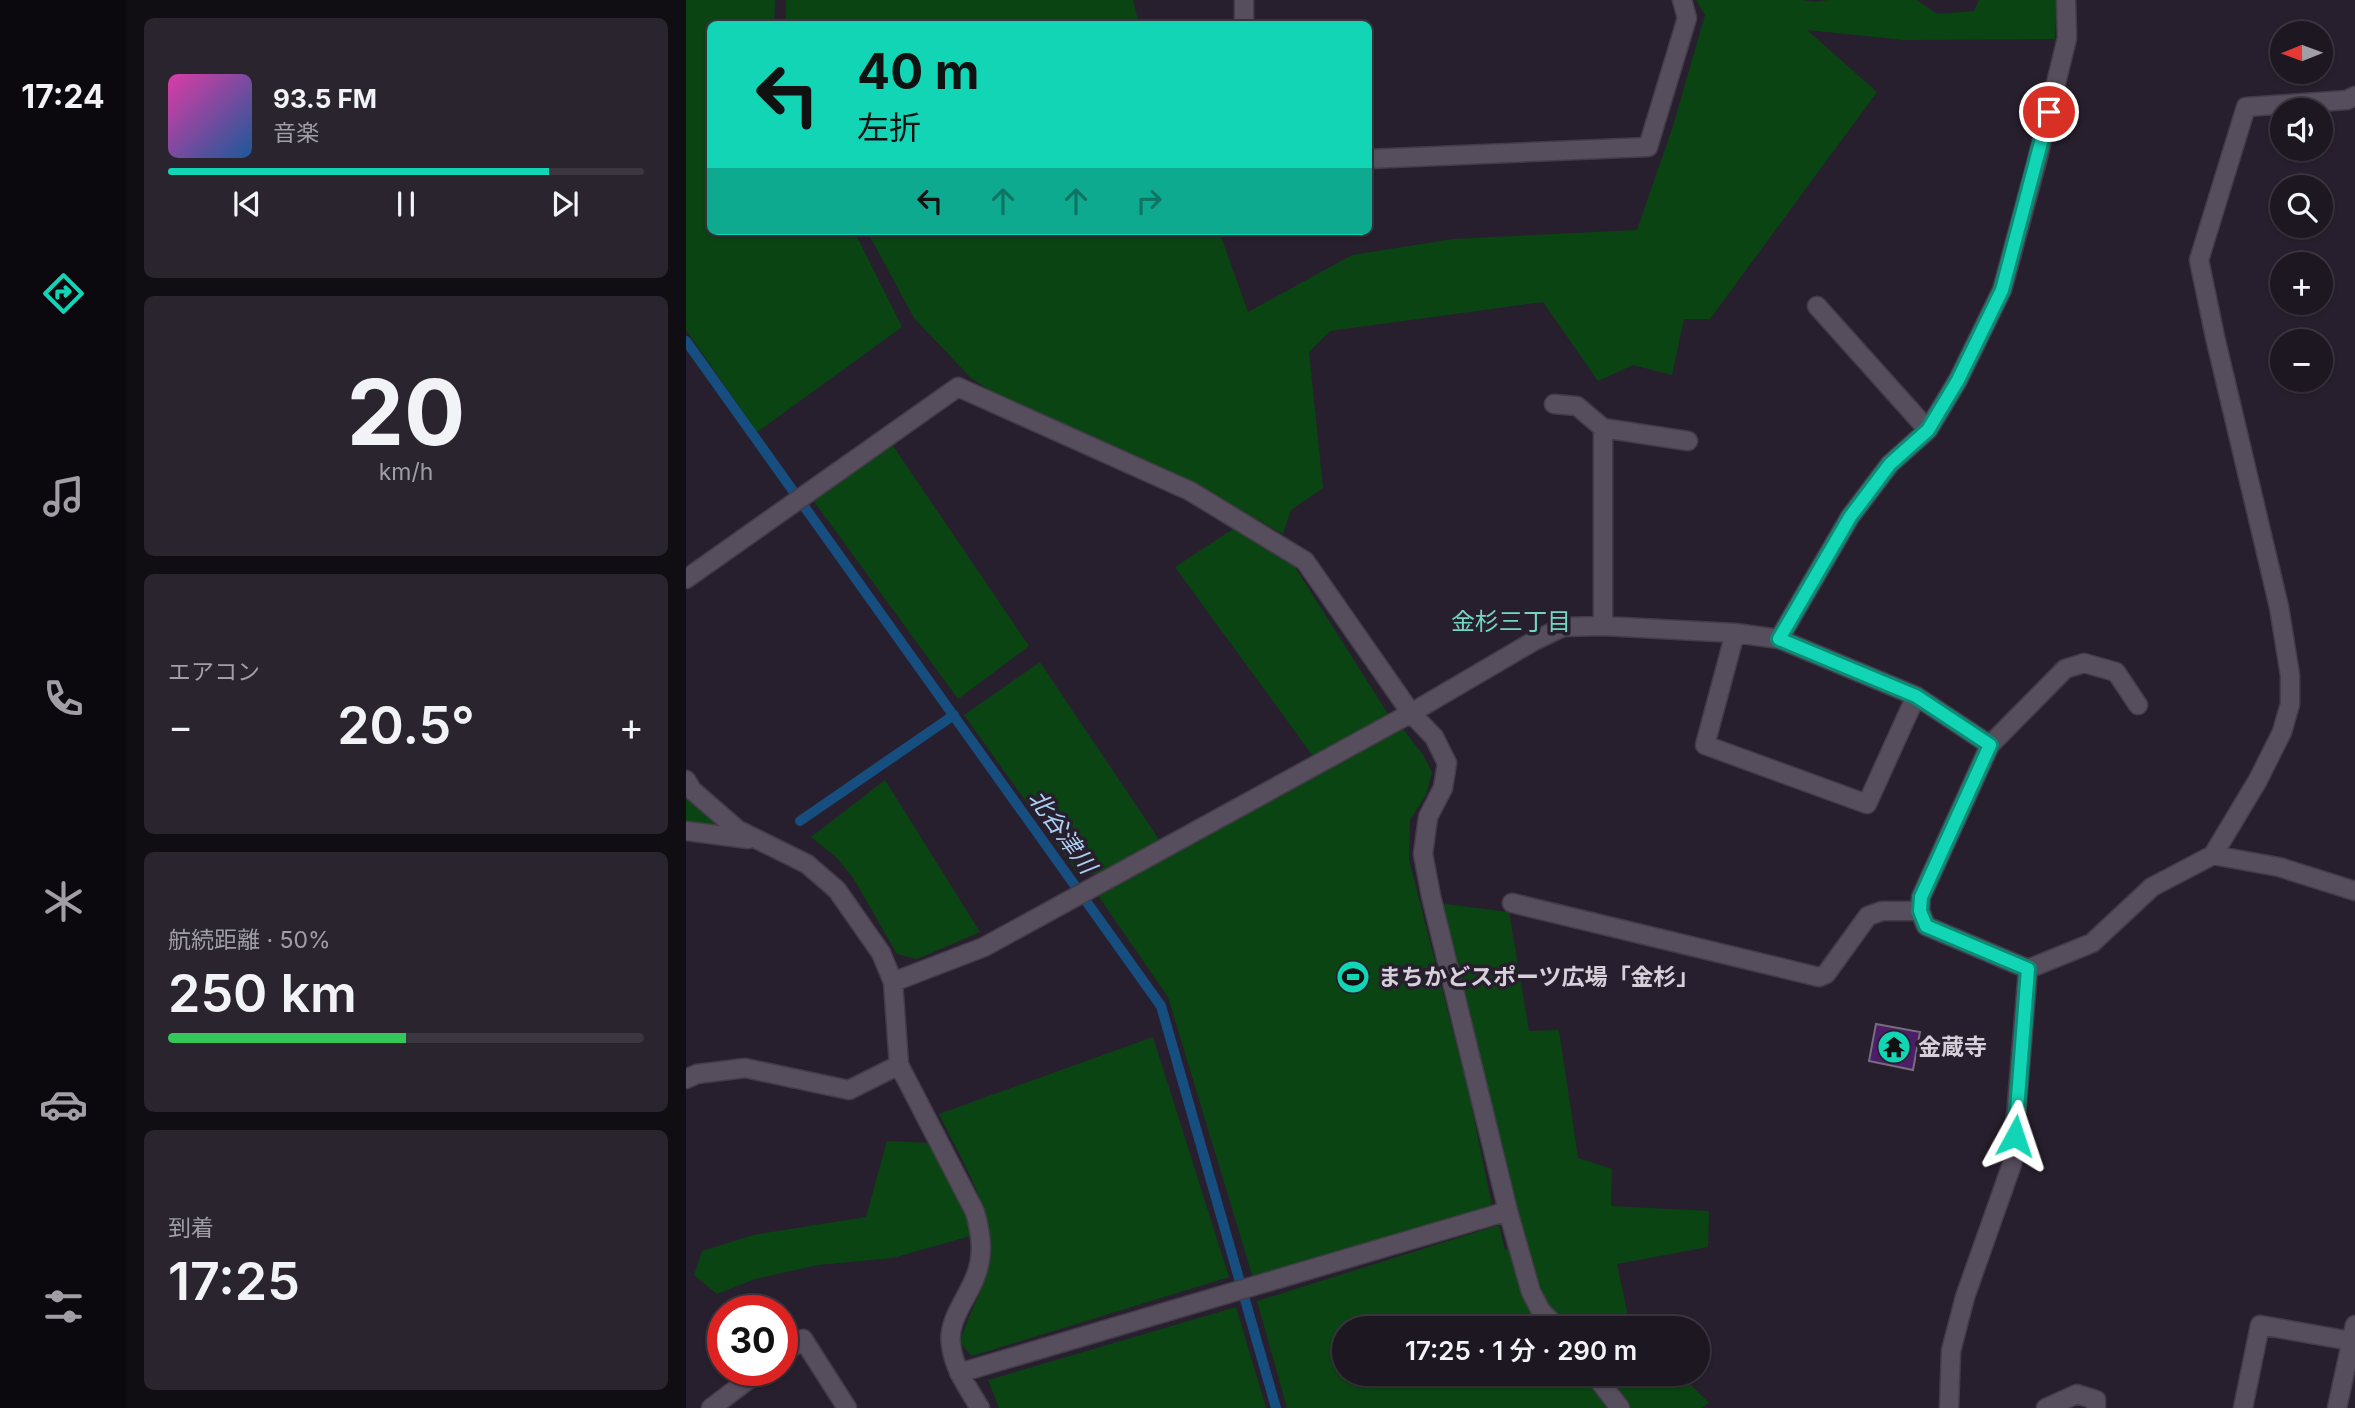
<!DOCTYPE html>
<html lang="ja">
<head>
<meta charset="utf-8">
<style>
	body { margin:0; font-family:Inter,"Noto Sans JP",sans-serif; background:#2a242f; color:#f1f3f6; height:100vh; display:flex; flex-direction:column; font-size:26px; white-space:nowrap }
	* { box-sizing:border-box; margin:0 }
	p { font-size:23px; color:#a09fa5 }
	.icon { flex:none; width:38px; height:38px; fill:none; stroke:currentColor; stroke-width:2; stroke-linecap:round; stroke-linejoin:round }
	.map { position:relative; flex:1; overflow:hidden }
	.side { display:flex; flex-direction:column; gap:18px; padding:18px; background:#100d13; width:560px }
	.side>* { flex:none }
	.banner { position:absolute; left:21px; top:21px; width:665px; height:214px; border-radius:10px; box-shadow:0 2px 5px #0004,0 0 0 2px #3b3640; background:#11d5b4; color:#111; overflow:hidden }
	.needle { width:46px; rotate:269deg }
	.controls { position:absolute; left:1584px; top:21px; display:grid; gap:14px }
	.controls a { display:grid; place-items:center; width:63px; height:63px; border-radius:50%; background:#1d1722; box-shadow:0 2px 5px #0004,0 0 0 2px #3b3640; font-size:35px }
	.speed { position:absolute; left:21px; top:1295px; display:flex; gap:14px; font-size:35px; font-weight:700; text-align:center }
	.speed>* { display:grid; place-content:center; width:91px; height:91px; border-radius:50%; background:#1d1722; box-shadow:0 2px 5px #0004,0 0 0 2px #3b3640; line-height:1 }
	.speed .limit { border:10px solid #d22; background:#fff; color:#111 }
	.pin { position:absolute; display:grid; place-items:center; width:60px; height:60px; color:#fff; margin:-30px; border:4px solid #fff; border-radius:50%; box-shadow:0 2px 7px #0007 }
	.me { position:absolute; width:77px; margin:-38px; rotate:5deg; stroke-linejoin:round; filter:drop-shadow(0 0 5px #0008) }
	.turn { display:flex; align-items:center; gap:24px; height:147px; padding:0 35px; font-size:32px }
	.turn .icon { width:91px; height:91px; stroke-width:2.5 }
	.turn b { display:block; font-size:49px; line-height:60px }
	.lanes { display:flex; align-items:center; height:66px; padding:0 35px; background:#0003; justify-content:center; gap:35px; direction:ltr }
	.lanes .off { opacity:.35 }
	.big { font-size:52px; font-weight:600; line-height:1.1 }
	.side .card { flex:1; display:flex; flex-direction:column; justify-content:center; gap:10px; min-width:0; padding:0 24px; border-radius:10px; background:#2a242f }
	.side .dial { align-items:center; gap:0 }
	.dial b { font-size:91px; line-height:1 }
	.song { display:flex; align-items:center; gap:21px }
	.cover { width:84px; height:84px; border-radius:10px; background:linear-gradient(135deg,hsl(320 70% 55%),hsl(210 70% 35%)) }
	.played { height:7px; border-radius:4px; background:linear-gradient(90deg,#11d5b4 80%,#3b3640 80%) }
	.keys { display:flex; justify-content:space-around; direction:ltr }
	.heat { display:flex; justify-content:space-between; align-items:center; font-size:38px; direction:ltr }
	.charge { height:10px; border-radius:5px; background:linear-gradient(90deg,#34c759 50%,#3b3640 0) }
	.trip { position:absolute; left:646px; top:1316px; width:378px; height:70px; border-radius:35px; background:#1d1722; box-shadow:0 2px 5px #0004,0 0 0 2px #3b3640; font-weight:600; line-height:70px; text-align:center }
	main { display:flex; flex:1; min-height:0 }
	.tab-bar { display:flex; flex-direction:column; width:126px; justify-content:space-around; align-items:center; background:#0c090e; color:#a09fa5 }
	.tab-bar .icon { width:49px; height:49px }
	.tab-bar .selected { color:#11d5b4 }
	.tab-bar b { font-size:32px; color:#f1f3f6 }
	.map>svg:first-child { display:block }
	.green { fill:#0b4413 }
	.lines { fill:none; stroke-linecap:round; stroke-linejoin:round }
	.stream { stroke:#164e80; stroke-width:10 }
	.building { fill:#4c1e67; stroke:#776d7f; stroke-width:2 }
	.minor-casing { stroke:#433c48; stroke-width:21 }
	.minor { stroke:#564d5d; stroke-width:18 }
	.route-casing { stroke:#0b8a75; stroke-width:18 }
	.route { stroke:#11d5b4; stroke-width:12 }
	.labels { text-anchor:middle; stroke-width:7; stroke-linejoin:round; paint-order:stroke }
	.poi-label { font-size:23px; font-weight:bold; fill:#d6d0da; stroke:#271f2d; text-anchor:start }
	.neighbourhood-label { font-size:24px; fill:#74d6be; stroke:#271f2d }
	.water-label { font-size:24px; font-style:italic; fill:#accff2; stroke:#271f2d }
</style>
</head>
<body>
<main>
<nav class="tab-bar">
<b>17:24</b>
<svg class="icon selected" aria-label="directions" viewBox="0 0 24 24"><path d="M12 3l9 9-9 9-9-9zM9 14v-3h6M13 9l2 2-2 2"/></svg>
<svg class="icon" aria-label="music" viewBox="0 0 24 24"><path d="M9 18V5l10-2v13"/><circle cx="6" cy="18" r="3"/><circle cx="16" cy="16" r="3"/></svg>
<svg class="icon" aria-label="phone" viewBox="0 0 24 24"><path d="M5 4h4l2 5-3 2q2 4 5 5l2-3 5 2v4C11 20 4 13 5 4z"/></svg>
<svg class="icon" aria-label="climate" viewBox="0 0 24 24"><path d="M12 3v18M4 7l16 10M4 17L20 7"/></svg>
<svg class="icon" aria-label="car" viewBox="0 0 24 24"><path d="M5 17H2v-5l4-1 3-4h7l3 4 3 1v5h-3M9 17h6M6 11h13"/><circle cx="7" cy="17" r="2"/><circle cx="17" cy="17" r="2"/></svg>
<svg class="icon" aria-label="filters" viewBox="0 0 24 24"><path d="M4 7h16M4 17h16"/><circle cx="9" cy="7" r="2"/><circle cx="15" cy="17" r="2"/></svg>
</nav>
<section class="side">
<div class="card">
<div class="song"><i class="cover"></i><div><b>93.5 FM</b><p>音楽</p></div></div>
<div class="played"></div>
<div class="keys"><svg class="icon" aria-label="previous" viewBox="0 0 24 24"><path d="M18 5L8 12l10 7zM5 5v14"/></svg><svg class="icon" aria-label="pause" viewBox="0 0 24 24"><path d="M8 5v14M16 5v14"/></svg><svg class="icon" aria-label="next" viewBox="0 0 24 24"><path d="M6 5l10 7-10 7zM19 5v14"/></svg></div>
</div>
<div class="card dial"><b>20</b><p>km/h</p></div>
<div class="card"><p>エアコン</p>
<div class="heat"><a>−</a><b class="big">20.5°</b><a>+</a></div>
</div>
<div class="card"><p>航続距離 · 50%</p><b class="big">250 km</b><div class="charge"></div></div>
<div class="card"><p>到着</p><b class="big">17:25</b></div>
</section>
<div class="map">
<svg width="1669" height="1408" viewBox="0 0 1669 1408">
	<rect width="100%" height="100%" fill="#271f2d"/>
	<path class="green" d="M0,0H89L88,24H24V231H168L216,327L71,432L0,330Z
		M100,0H447L453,24H100Z
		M1010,0H1117L1128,2L1142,0H1231L1251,14L1288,11L1293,0H1371L1369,39L1218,40L1121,30L1191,92L1024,319H998L986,375L947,365L912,381L857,302L644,331L623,352L637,488L605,510L597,534L511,485L322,402L285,378L228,318L181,231H533L562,312L666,255L767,239L951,230L987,126L1019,15Z
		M205,443L343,646L272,699L127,500Z
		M547,529L609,567L702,714L629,759L489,567Z
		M354,662L474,841L409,874H392L278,715Z
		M717,729L737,755L746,772L740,795L724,820L723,860L783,1094L806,1206L567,1278L482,997L411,894Z
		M199,780L294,932L231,959L211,954L168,879L150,857L125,837Z
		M0,793L1,795L37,830L0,825Z
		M751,903L823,912L843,1031L873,1030L892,1158L926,1169L925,1206L1023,1211L1022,1247L931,1264L943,1321L959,1328H658V1374H1001L1000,1380L1023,1403L1016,1408H601L571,1301L813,1225L819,1250L834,1238Z
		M467,1037L543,1277L286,1356L274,1343C281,1315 299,1290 303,1261C311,1214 273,1156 253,1114Z
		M201,1141L244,1143L280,1214L284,1236L207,1258L132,1265L69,1279L31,1294L8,1275L16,1251L67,1235L180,1217Z
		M550,1307L580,1408H313L302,1380Z"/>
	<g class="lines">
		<path class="stream" d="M0,341L475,1006L590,1408
			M114,821L268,715"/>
	</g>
	<path class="building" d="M1190,1024L1234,1032L1227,1070L1183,1061Z"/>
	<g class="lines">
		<defs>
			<path id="minor" d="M558,0V24
				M682,159L962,147L1001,18L996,0
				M1131,306L1242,430
				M868,404L891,406L917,428L1002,441
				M0,579L272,387L504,491L619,561L725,713L748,737L761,763L757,788L742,817L737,854L745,896L822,1211L273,1373
				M917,626V428
				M1049,633L1019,745L1181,804L1230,696
				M1093,639L1164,517L1204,464L1242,430L1272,380L1316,290L1351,161L1381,38L1380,0
				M1304,745L1379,669L1398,663L1430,672L1452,705
				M0,780L6,790L52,830L121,864L151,890L195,953L207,982L213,1065L289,1212C295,1234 298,1254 290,1275C282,1298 261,1320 265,1345C268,1369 282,1388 294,1408
				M0,831L62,839
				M1527,855L1572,780L1596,732L1604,704V675L1593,607L1529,337L1513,260L1560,107L1661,100L1669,96
				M826,903L1133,977L1140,974L1182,916L1196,911H1234
				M1342,969L1406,943L1466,887L1527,855L1593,867L1669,891
				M207,982L298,947L725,713L848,641L877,627L917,626L1049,633L1093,639L1230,696L1304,745L1235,897L1234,911L1240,926L1342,969L1326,1164L1279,1297L1265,1351L1263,1408
				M0,1079L11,1074L59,1068L163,1090L213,1065
				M822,1211L845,1292L855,1311L872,1328
				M96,1355L117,1339L161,1408
				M908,1374L934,1408
				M25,1408L75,1370
				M1360,1408L1391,1394L1410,1400V1408
				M1557,1408L1574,1325L1665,1341
				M1651,1408L1669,1325"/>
		</defs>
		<use href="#minor" class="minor-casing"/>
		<use href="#minor" class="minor"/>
	</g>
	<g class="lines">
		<defs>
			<path id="route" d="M1329,1136L1342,969L1240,926L1234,911L1235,897L1304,745L1230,696L1093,639L1164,517L1204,464L1242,430L1272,380L1316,290L1363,112"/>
		</defs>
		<use href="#route" class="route-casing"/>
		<use href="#route" class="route"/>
	</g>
	<defs>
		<symbol id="stadium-disc" viewBox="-11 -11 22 22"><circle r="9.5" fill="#11d5b4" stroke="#271f2d"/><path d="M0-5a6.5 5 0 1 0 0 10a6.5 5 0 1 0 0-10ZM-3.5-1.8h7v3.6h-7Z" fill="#111"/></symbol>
		<symbol id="temple-disc" viewBox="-11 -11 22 22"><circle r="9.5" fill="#11d5b4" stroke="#271f2d"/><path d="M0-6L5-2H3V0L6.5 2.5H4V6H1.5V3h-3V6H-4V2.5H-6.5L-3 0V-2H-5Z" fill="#111"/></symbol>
	</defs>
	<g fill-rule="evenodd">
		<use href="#stadium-disc" x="648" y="958" width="38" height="38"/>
		<use href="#temple-disc" x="1189" y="1028" width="38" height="38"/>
	</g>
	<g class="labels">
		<g class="poi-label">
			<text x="692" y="985">まちかどスポーツ広場「金杉」</text>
			<text x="1232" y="1055">金蔵寺</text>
		</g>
		<g class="neighbourhood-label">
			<text x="825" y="630">金杉三丁目</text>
		</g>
		<g class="water-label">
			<text transform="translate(376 832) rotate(54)" y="8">北谷津川</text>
		</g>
	</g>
</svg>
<div class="controls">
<a><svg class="needle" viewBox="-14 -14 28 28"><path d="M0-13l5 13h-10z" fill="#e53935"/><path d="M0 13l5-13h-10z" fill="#a09fa5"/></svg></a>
<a><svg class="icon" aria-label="sound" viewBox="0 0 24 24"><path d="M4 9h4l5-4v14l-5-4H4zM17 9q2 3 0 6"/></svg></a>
<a><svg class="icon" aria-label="search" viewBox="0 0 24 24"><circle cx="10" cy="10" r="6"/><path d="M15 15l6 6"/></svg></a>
<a>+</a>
<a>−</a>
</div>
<div class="speed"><div class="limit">30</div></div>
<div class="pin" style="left:1363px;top:112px;background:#d93025"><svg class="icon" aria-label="arrive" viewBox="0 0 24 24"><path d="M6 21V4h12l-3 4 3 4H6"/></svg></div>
<svg class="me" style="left:1329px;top:1136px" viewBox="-20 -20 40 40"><path d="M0-17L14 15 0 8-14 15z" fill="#11d5b4" stroke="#fff" stroke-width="4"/></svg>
<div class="trip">17:25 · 1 分 · 290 m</div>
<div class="banner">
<div class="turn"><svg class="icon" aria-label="left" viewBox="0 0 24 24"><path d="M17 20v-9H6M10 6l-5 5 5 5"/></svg><div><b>40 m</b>左折</div></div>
<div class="lanes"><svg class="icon" aria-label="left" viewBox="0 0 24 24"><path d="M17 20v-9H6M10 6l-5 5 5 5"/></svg><svg class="icon off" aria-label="ahead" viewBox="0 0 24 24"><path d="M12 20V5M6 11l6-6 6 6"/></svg><svg class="icon off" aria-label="ahead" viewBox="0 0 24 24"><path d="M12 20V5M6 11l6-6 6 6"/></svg><svg class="icon off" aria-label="right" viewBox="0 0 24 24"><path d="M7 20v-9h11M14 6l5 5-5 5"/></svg></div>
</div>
</div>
</main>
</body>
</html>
